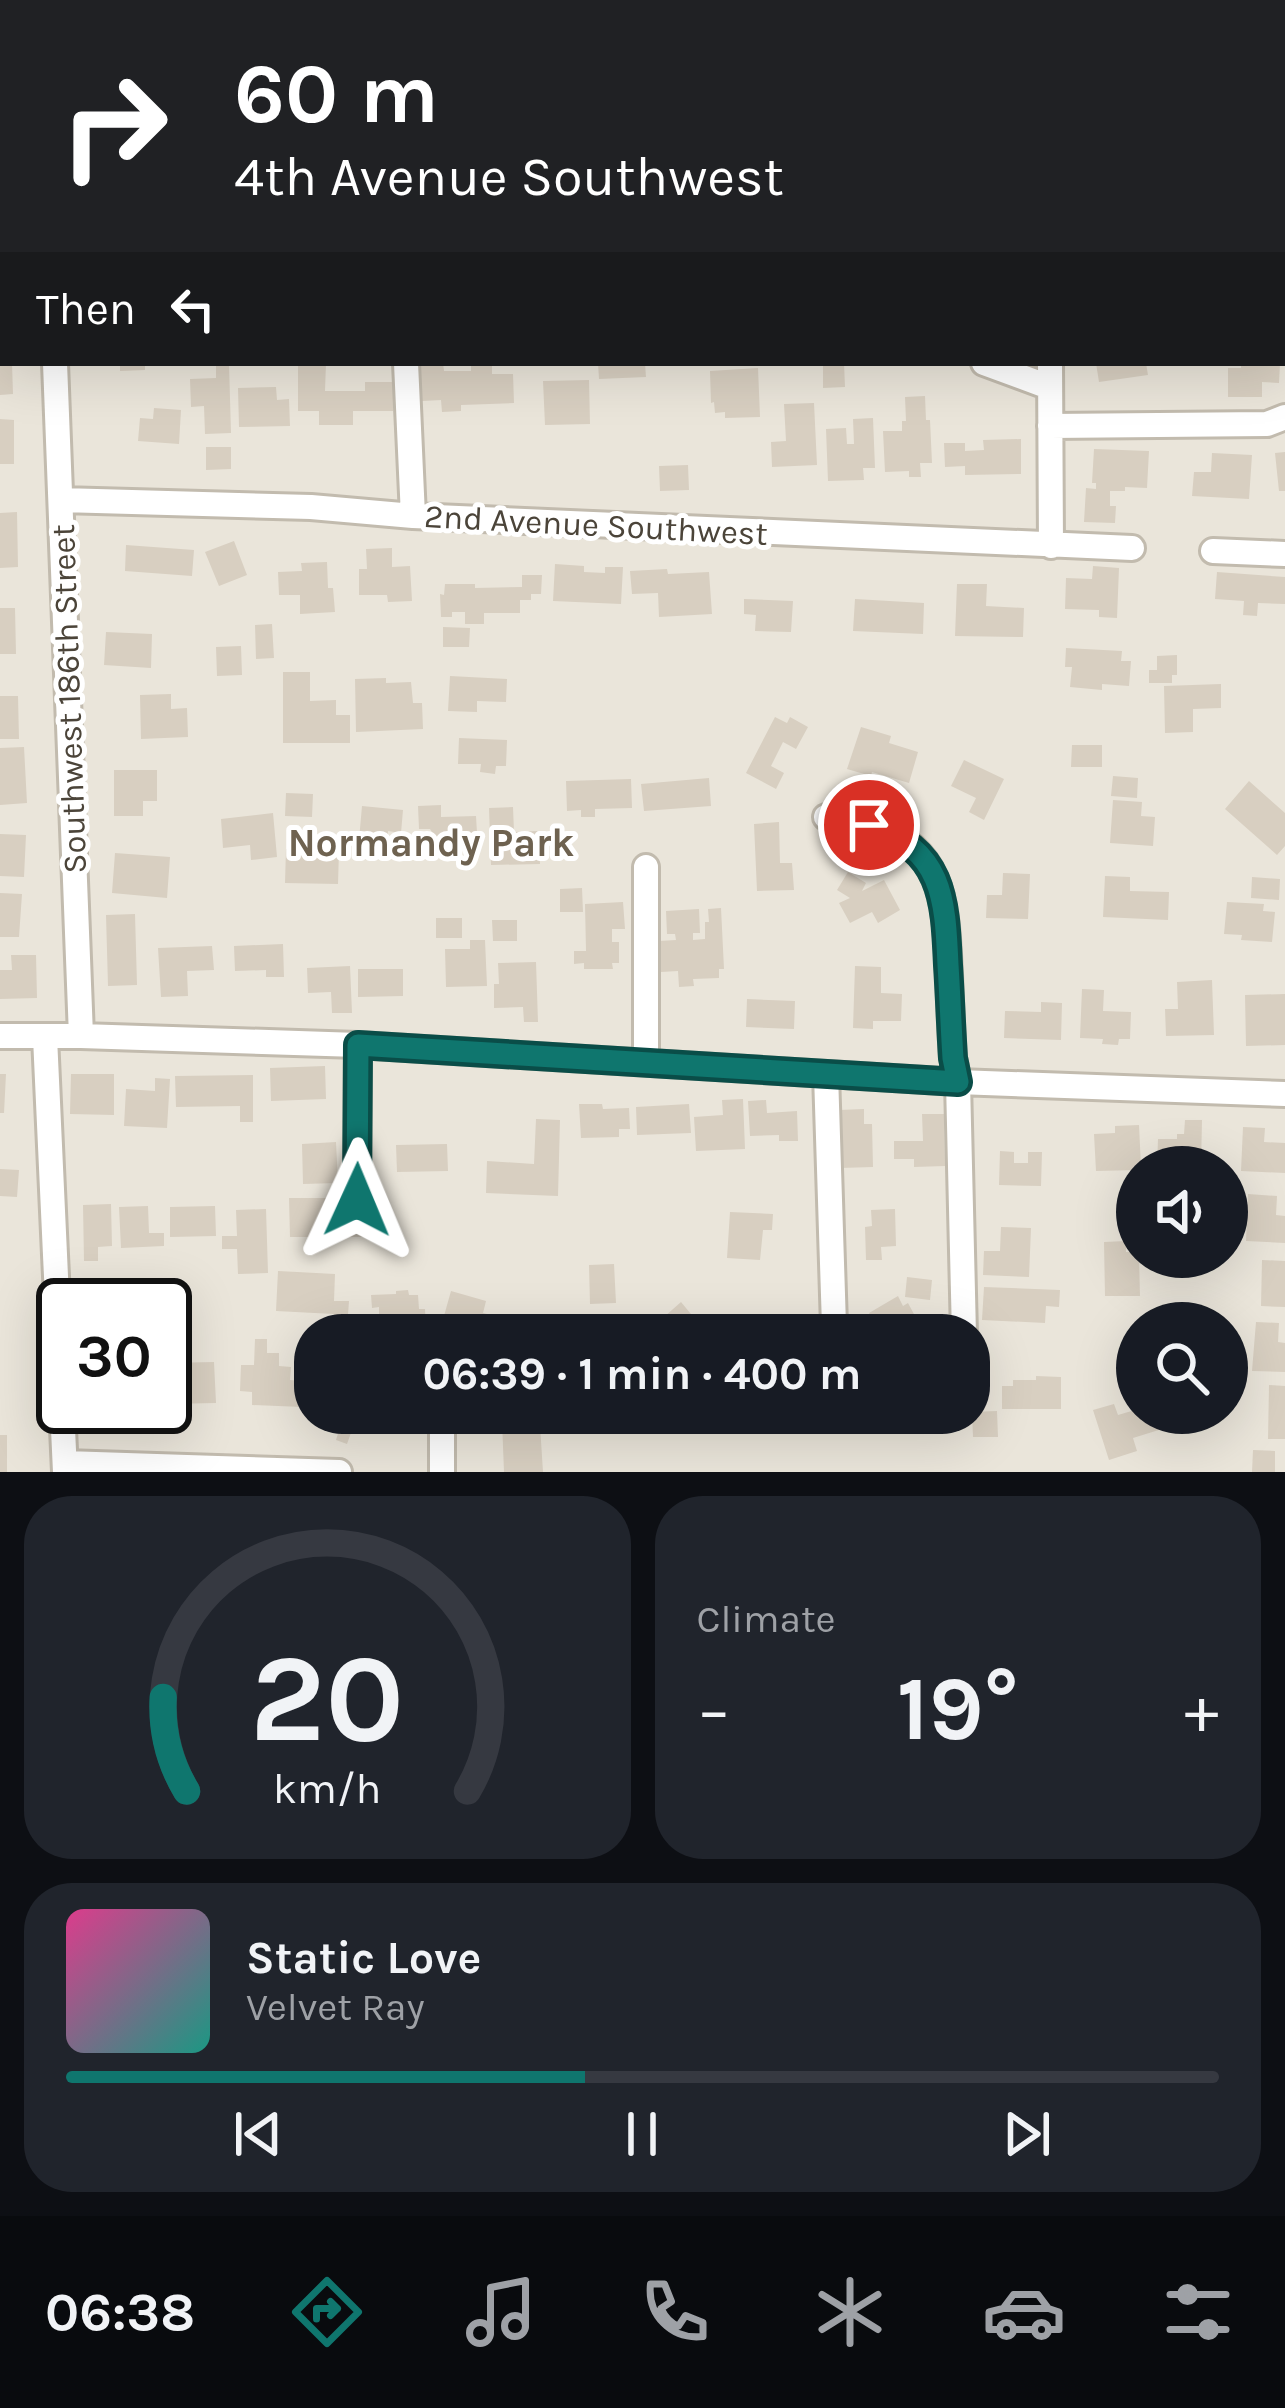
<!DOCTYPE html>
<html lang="en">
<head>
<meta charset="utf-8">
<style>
	body { margin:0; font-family:Karla,sans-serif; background:#20242c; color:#f1f3f6; height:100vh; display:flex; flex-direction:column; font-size:45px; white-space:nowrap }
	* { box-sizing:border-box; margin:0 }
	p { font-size:39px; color:#9ea1a6 }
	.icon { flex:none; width:66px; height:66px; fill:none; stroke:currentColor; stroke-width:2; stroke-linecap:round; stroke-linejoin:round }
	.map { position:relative; height:1472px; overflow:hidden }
	.side { display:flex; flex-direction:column; gap:24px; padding:24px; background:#0d0f14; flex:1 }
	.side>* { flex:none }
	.banner { position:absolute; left:0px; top:0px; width:1287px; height:366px; box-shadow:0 12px 48px #0002; background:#202124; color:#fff; overflow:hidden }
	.fabs { position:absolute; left:1116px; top:1146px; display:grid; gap:24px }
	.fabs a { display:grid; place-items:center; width:132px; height:132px; border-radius:50%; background:#171b24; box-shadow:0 12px 48px #0002; font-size:60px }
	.speed { position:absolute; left:36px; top:1278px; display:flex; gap:24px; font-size:60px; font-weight:700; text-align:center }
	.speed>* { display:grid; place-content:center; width:156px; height:156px; border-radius:50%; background:#171b24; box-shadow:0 12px 48px #0002; line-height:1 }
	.speed .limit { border:6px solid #111; border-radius:18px; background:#fff; color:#111 }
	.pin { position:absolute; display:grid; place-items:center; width:102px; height:102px; color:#fff; margin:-51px; border:6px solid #fff; border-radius:50%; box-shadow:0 3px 12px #0007 }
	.me { position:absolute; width:132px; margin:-66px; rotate:1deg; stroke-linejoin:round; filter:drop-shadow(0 0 9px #0008) }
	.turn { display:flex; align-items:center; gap:42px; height:252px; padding:0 36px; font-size:54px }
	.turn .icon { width:156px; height:156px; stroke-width:2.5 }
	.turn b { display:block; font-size:84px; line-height:102px }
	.then { display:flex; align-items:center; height:114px; padding:0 36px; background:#0003; gap:24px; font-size:45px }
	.big { font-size:90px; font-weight:700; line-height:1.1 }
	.side .tile { flex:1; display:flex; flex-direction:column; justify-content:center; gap:18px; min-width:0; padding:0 42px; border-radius:48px; background:#20242c }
	.side .dial { align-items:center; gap:0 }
	.dial svg { height:312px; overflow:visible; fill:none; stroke:#363941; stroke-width:7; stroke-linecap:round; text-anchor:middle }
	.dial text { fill:#f1f3f6; stroke:none }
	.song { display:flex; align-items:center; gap:36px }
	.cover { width:144px; height:144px; border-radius:18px; background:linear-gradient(135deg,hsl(330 70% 55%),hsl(170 70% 35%)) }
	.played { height:12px; border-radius:6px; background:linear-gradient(90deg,#0f766e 45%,#363941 45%) }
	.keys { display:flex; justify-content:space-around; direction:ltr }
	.heat { display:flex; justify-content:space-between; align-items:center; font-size:66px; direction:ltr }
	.side .tiles { flex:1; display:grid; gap:24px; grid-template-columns:1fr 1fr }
	.tile:last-child { grid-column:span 2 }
	.trip { position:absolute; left:294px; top:1314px; width:696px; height:120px; border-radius:48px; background:#171b24; box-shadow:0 12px 48px #0002; font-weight:700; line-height:120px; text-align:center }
	.tabs { display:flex; height:192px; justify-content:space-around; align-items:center; background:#090b0e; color:#9ea1a6 }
	.tabs .icon { width:84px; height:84px }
	.tabs .active { color:#0f766e }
	.tabs b { font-size:54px; color:#f1f3f6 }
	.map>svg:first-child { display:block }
	.residential { fill:#eae5da; fill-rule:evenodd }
	.building { fill:#d8cfc1 }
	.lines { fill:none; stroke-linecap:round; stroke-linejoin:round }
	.minor-casing { stroke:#c2bbae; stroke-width:30 }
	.major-casing { stroke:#e6c16a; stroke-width:36 }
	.minor { stroke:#fff; stroke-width:24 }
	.major { stroke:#ffe39c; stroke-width:30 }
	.route-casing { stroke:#0a4d48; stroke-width:30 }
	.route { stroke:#0f766e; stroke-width:21 }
	.labels { text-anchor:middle; stroke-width:10; stroke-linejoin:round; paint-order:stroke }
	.street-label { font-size:33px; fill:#4b4439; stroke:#fff }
	.quarter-label { font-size:39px; font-weight:bold; fill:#6e6250; stroke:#fff }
</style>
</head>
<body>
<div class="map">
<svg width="1285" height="1472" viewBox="0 0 1285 1472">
	<rect width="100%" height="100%" fill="#f6f3ec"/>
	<path class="residential" d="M0,0H242L296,3H3V363H1284L1285,65V1472H0ZM1137,1167H1227V1257H1137ZM63,1305H165V1407H63ZM1137,1323H1227V1413H1137ZM315,1335H969V1413H315Z"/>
	<path class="building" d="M0,363H12L13,394L0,395Z
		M120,363H145V370L120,371Z
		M298,363H326L325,391H365V382H394L393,411H353V425H319V411H298Z
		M416,363H443L444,371H471V363H492V374H513L514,403L461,405V411L442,412L441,400L422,401L421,386H417Z
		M598,363H645L646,377L599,379Z
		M823,363H844L845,387L823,388Z
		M1096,363H1146L1148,375L1099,382Z
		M1241,363H1280L1279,383L1262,382V397H1228V368H1241Z
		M229,364L231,433L205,434L204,406L191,407L190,379L216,378V365Z
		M758,368L760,417L725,418V412L715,413L714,402L711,403L710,371Z
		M589,380L590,424L545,425L543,381Z
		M276,387L277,400L289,399L290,426L239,427L238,388Z
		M925,396L926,420H930L932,463H920L921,477H909V471L885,472L883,431H902V421H906L905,397Z
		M814,403L817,465L772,467L771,442L786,441L784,404Z
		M154,408L181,410L179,444L138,441L140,418L153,419Z
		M873,418L875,468H863L864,480L828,481L826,429L846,428L847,444H854L853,419Z
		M0,419L14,420V464H0Z
		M1021,439V474L965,475V466L945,467L944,443H965V451L984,450L983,440Z
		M206,447H231V469L206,470Z
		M1094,449L1149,451L1147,488L1125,487V491H1110V506H1116L1115,523L1084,522L1086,488L1096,489V483H1092Z
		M1285,452V491H1279L1275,453Z
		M1212,453L1252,455L1249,499L1192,496L1194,472H1211Z
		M688,465L689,490L660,491L659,466Z
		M17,512L18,567L0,568V513Z
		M234,541L247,575L219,586L205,552Z
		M126,545L194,550L192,576L125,571Z
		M392,548V567L410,566L412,601L388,602L387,595H359V569H367L366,549Z
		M327,562L328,588H333L335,612L300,614V595H279L278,572L302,571L301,563Z
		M555,564L584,566V572L605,573V567H623L621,604L553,601Z
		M1093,566L1119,568L1117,618L1099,617V610L1065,609L1066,578L1092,579Z
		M667,569L668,574L709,572L712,614L659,617L658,593L632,594L630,571Z
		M1217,572L1285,577V604L1258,603L1257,616L1243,615L1244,601L1215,599Z
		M522,575H542L541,594H531V600H520V613H484V624H465V612H452V617H441L440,594L444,595L445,584H475V588L522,587Z
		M957,584H987L986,606L1024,608L1023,637L955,636Z
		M744,599L793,601L791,632L755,631L756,615L744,614Z
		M855,599L924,603L923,634L853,631Z
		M0,608H15L16,654H0Z
		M272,624L274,658L256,659L255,625Z
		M443,627L470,628L469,647H443Z
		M106,632L152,634L151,668L104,665Z
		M241,646L242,675L217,676L216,647Z
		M1066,648L1122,651L1121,661H1131L1129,686L1102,684V690L1070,687L1072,667H1065Z
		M1177,655V675H1172V683H1149V670H1157V656Z
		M283,672H310V701L336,700V715H350V743H283Z
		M450,676L507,679L506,702L477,701V712L448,711Z
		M386,678V683L411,682L413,703H422L423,729L356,732L355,679Z
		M1221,684V708L1193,709V732L1165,733L1164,686Z
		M171,694V709L187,708L188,737L141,739L140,695Z
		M0,696H18L19,739H0Z
		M775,717L787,723L790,717L808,727L796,749L783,742L771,766L784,773L776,789L746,773Z
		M861,727L891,736L889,743L918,752L909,783L872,772L871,776L847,769Z
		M459,738L507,740L506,766H496L495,774L480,772L481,764H458Z
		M1072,745H1102V767H1071Z
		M24,747L27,803L0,805V748Z
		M964,760L1004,779L984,820L969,812L976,798L951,786Z
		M114,770H157V801H143V816H114Z
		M1113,776L1138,778L1137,798L1111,796Z
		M709,778L711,806L644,811L641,784Z
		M631,779L632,808L595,809V817H581V810L567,811L566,781Z
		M1249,781L1285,813V846L1277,855L1225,809Z
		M286,793L313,794L312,817L285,816Z
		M1113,800L1142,802L1141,816L1155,817L1153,846L1110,843Z
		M441,805V817L476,816L478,850L436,851L434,835L430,829H419L418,806Z
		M362,806L403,810L401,833L388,831L387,843L359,840Z
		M513,807L514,832L538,831L540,864L491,865L489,808Z
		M273,813L277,857L251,860L250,845L223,848L221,819Z
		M779,822L780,863H792L794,890L757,891L754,824Z
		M0,834L26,835L24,877L0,876Z
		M286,849L339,850L338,884L285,883Z
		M115,853L170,857L167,898L112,893Z
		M848,872L866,883L862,891L884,880L900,910L878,923L872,912L850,923L839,903L850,898L837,890Z
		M1003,873L1030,874L1028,919L986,918L987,895H1002Z
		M1105,876L1130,877V891L1169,892L1168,920L1103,917Z
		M1252,877L1280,879L1279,900L1251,898Z
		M582,888L583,912H560V889Z
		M0,893L22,894L19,937H0Z
		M623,902L625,929H612V942H619V963H612L613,969H584V963L574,964V951H586L585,904Z
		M1227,902L1264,904L1263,911L1275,912L1272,942L1241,940L1242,935L1224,934Z
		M721,908L724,969H719V978L693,979L694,986L679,987L678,971L661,972L659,941L676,940L675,934H667L666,911L699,909L700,933H693V940L705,939V922H709L708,909Z
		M135,914L137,985L108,986L106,915Z
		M436,918H462V938H436Z
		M492,920H517V941H493Z
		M470,940H485L487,986L446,987L445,949H470Z
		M283,944L284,977H266V970L235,971L234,946Z
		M212,946L214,970L187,971L188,996L161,997L158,948Z
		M11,955H36L37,998L0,999V970H12Z
		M536,962L538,1022H524L523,1007L494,1008V984H499L498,963Z
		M350,966L352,1013H332L331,992L308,993L307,968Z
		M855,966L881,967V993L902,994L901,1021H873V1029L853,1028Z
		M358,969H403V996L358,997Z
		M1212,980L1214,1035L1166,1036L1165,1009H1178L1177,982Z
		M1082,989L1104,990L1103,1011L1131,1012L1130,1039H1119L1118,1045L1102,1044L1103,1039L1080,1038Z
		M1285,994V1045L1246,1046L1245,995Z
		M747,999L795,1001L794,1029L746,1027Z
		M1041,1002L1062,1003L1061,1040L1004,1038L1005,1011L1041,1012Z
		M325,1066L326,1099L271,1101L270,1068Z
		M0,1074H6L4,1113H0Z
		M71,1074H114V1115L70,1114Z
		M253,1075V1122H240V1106L176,1107L175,1076Z
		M155,1078L170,1079L167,1128L124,1126L126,1089L155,1091Z
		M743,1099L745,1149L696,1151L694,1117L723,1115L722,1100Z
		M766,1100L767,1113L797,1111L798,1141H779V1135L750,1136L748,1101Z
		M579,1104H602L603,1109L629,1108L630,1129H619V1137L581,1138Z
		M689,1104L691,1133L637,1135L636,1107Z
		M864,1109V1124H872L873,1167L840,1168L839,1110Z
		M922,1114H944L945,1166L914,1167V1159H894V1141H923Z
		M536,1119L560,1120L558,1196L486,1193L487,1161L534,1164Z
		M1185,1120H1202L1201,1167H1157L1158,1139H1177V1134H1184Z
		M1139,1125L1141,1167H1137V1170L1096,1171L1094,1134L1115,1133V1126Z
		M1243,1127L1265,1128L1264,1142L1285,1143V1173L1241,1171Z
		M336,1142L338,1183L303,1184L302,1144Z
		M447,1144L448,1171L397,1172L396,1145Z
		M1000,1151L1014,1152V1163H1028V1152H1042L1041,1186L999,1185Z
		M0,1169L19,1170L17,1197L0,1196Z
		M1248,1194L1277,1196L1276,1215L1285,1216V1243L1246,1241Z
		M289,1198H327L326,1211H363L364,1237H290Z
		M111,1204L112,1246L98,1247V1261H84L83,1205Z
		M148,1206L149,1233H164V1246L121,1248L119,1207Z
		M215,1206L216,1236L170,1237V1207Z
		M266,1209L268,1273L238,1274L237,1249H222V1236H237L236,1210Z
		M895,1209L896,1246L881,1247L882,1260H866L865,1227L872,1226L871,1210Z
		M730,1212L773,1214L772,1230H763L760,1260L727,1258Z
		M1001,1227L1031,1228L1029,1277L983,1275L984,1251H1000Z
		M1126,1241V1252H1137L1139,1257L1140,1296H1105L1104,1242Z
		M1262,1260L1285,1261V1307L1261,1306Z
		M614,1264L616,1303L590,1304L589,1265Z
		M278,1271L335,1274L334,1301H349L347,1328L333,1327L334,1314L276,1311Z
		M907,1277L932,1280L930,1300L905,1297Z
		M984,1287L1060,1290L1059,1307L1046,1306L1045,1323L982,1320Z
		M408,1290L409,1295H418L419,1309H425L426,1329L400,1330L399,1317L379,1318V1307L372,1308L371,1295L396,1294V1291Z
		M451,1291L486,1301L483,1313L495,1316L490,1335H468L469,1330L464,1328L463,1334L449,1330L451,1326L442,1323Z
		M898,1296L903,1306L908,1303L915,1316L881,1335L869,1313Z
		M681,1302L705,1331L700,1335H664L673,1328L664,1317Z
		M1256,1322L1279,1323L1278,1342L1285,1343V1372L1252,1371Z
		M255,1339H267V1353H279V1366L291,1367L290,1380L303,1381L302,1407L252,1405V1392L240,1391L241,1365H254Z
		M214,1362L216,1403L168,1404L166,1363Z
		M1036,1376L1061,1377V1409H1002V1386H1013V1380H1036Z
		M1269,1385L1285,1386V1439H1268Z
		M1137,1396V1413H1156L1162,1429L1133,1438L1137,1451L1109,1460L1093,1410L1114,1404L1118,1415L1135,1410L1130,1398Z
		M92,1407H149L150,1408L97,1423Z
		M997,1411L998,1437H973L972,1412Z
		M331,1413H370L363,1434L352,1430L347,1444L336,1440L340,1427L328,1423Z
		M523,1420V1426L540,1425L543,1472H504L502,1421Z
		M0,1435H7V1472H0Z
		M1253,1450L1275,1451V1472H1252Z"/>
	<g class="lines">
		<defs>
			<path id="minor" d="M739,0L744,3
				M41,3V0
				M1284,179H1285
				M1284,330H1285
				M55,363L81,1036
				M406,363L413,516
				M984,363L1049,387
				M1050,363L1051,546
				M1050,426L1267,424L1285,417
				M61,500L311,507L413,516L1132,548
				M1213,551L1285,554
				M826,817C847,821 871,823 891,833C947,859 946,919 949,973C950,1001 951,1030 953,1058L958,1082L964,1335
				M646,867V1063
				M0,1036H81L358,1045L958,1082L1285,1094
				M45,1037L65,1472
				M826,1074L834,1326
				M357,1200L358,1045
				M442,1413V1472
				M65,1463L339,1472"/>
			<path id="major" d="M867,0L919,3
				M1284,24H1285"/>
		</defs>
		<use href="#minor" class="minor-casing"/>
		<use href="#major" class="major-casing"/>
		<use href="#minor" class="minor"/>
		<use href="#major" class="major"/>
	</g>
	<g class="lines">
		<defs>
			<path id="route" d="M357,1200L358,1045L958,1082L953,1058C951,1027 950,996 948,965C945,897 943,850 869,825"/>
		</defs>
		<use href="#route" class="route-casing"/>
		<use href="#route" class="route"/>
	</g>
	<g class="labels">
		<g class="street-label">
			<text transform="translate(596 524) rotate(3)" y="12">2nd Avenue Southwest</text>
			<text transform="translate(68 699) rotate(-92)" y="12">Southwest 186th Street</text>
		</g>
		<g class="quarter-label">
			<text x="431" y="856">Normandy Park</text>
		</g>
	</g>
</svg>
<div class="fabs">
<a><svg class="icon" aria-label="sound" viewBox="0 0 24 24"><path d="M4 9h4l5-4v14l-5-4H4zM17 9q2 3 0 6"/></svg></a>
<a><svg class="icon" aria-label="search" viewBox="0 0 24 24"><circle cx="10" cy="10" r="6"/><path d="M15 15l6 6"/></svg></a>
</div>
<div class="speed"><div class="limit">30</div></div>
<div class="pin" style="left:869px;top:825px;background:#d93025"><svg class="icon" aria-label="arrive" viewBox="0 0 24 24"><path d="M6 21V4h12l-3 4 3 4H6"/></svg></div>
<svg class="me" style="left:357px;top:1200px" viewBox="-20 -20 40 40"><path d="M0-17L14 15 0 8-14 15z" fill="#0f766e" stroke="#fff" stroke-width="4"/></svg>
<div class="trip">06:39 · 1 min · 400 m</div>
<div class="banner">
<div class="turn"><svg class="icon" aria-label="right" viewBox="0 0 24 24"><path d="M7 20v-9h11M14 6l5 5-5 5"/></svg><div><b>60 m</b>4th Avenue Southwest</div></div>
<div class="then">Then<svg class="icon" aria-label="left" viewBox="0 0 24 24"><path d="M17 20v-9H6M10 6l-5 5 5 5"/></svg></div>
</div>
</div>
<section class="side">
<div class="tiles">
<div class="tile dial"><svg viewBox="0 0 100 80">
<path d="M14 69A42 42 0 1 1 86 69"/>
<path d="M14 69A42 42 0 0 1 8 45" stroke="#0f766e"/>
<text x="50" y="56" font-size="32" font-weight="700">20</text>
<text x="50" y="72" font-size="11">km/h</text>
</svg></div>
<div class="tile"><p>Climate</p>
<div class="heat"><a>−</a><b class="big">19°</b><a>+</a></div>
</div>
<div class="tile">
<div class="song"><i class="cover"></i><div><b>Static Love</b><p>Velvet Ray</p></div></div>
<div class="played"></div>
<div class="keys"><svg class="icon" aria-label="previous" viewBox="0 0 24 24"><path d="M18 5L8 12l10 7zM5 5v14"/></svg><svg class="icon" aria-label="pause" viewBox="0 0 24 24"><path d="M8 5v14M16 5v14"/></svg><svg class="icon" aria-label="next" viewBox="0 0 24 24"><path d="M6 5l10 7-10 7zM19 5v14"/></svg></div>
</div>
</div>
</section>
<nav class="tabs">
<b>06:38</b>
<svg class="icon active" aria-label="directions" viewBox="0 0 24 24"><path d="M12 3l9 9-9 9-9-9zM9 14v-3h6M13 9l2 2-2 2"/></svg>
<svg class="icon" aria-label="music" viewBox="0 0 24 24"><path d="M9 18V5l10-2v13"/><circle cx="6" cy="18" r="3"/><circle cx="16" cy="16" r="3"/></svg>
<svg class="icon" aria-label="phone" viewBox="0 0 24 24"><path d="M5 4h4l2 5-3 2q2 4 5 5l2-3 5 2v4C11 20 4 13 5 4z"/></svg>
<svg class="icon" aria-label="climate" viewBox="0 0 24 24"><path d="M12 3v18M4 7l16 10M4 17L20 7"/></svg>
<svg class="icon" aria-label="car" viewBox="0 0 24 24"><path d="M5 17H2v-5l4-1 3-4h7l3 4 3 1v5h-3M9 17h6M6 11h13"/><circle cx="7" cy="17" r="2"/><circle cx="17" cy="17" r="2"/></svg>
<svg class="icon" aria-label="filters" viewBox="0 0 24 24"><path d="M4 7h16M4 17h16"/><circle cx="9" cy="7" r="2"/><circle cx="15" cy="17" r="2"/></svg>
</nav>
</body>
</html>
